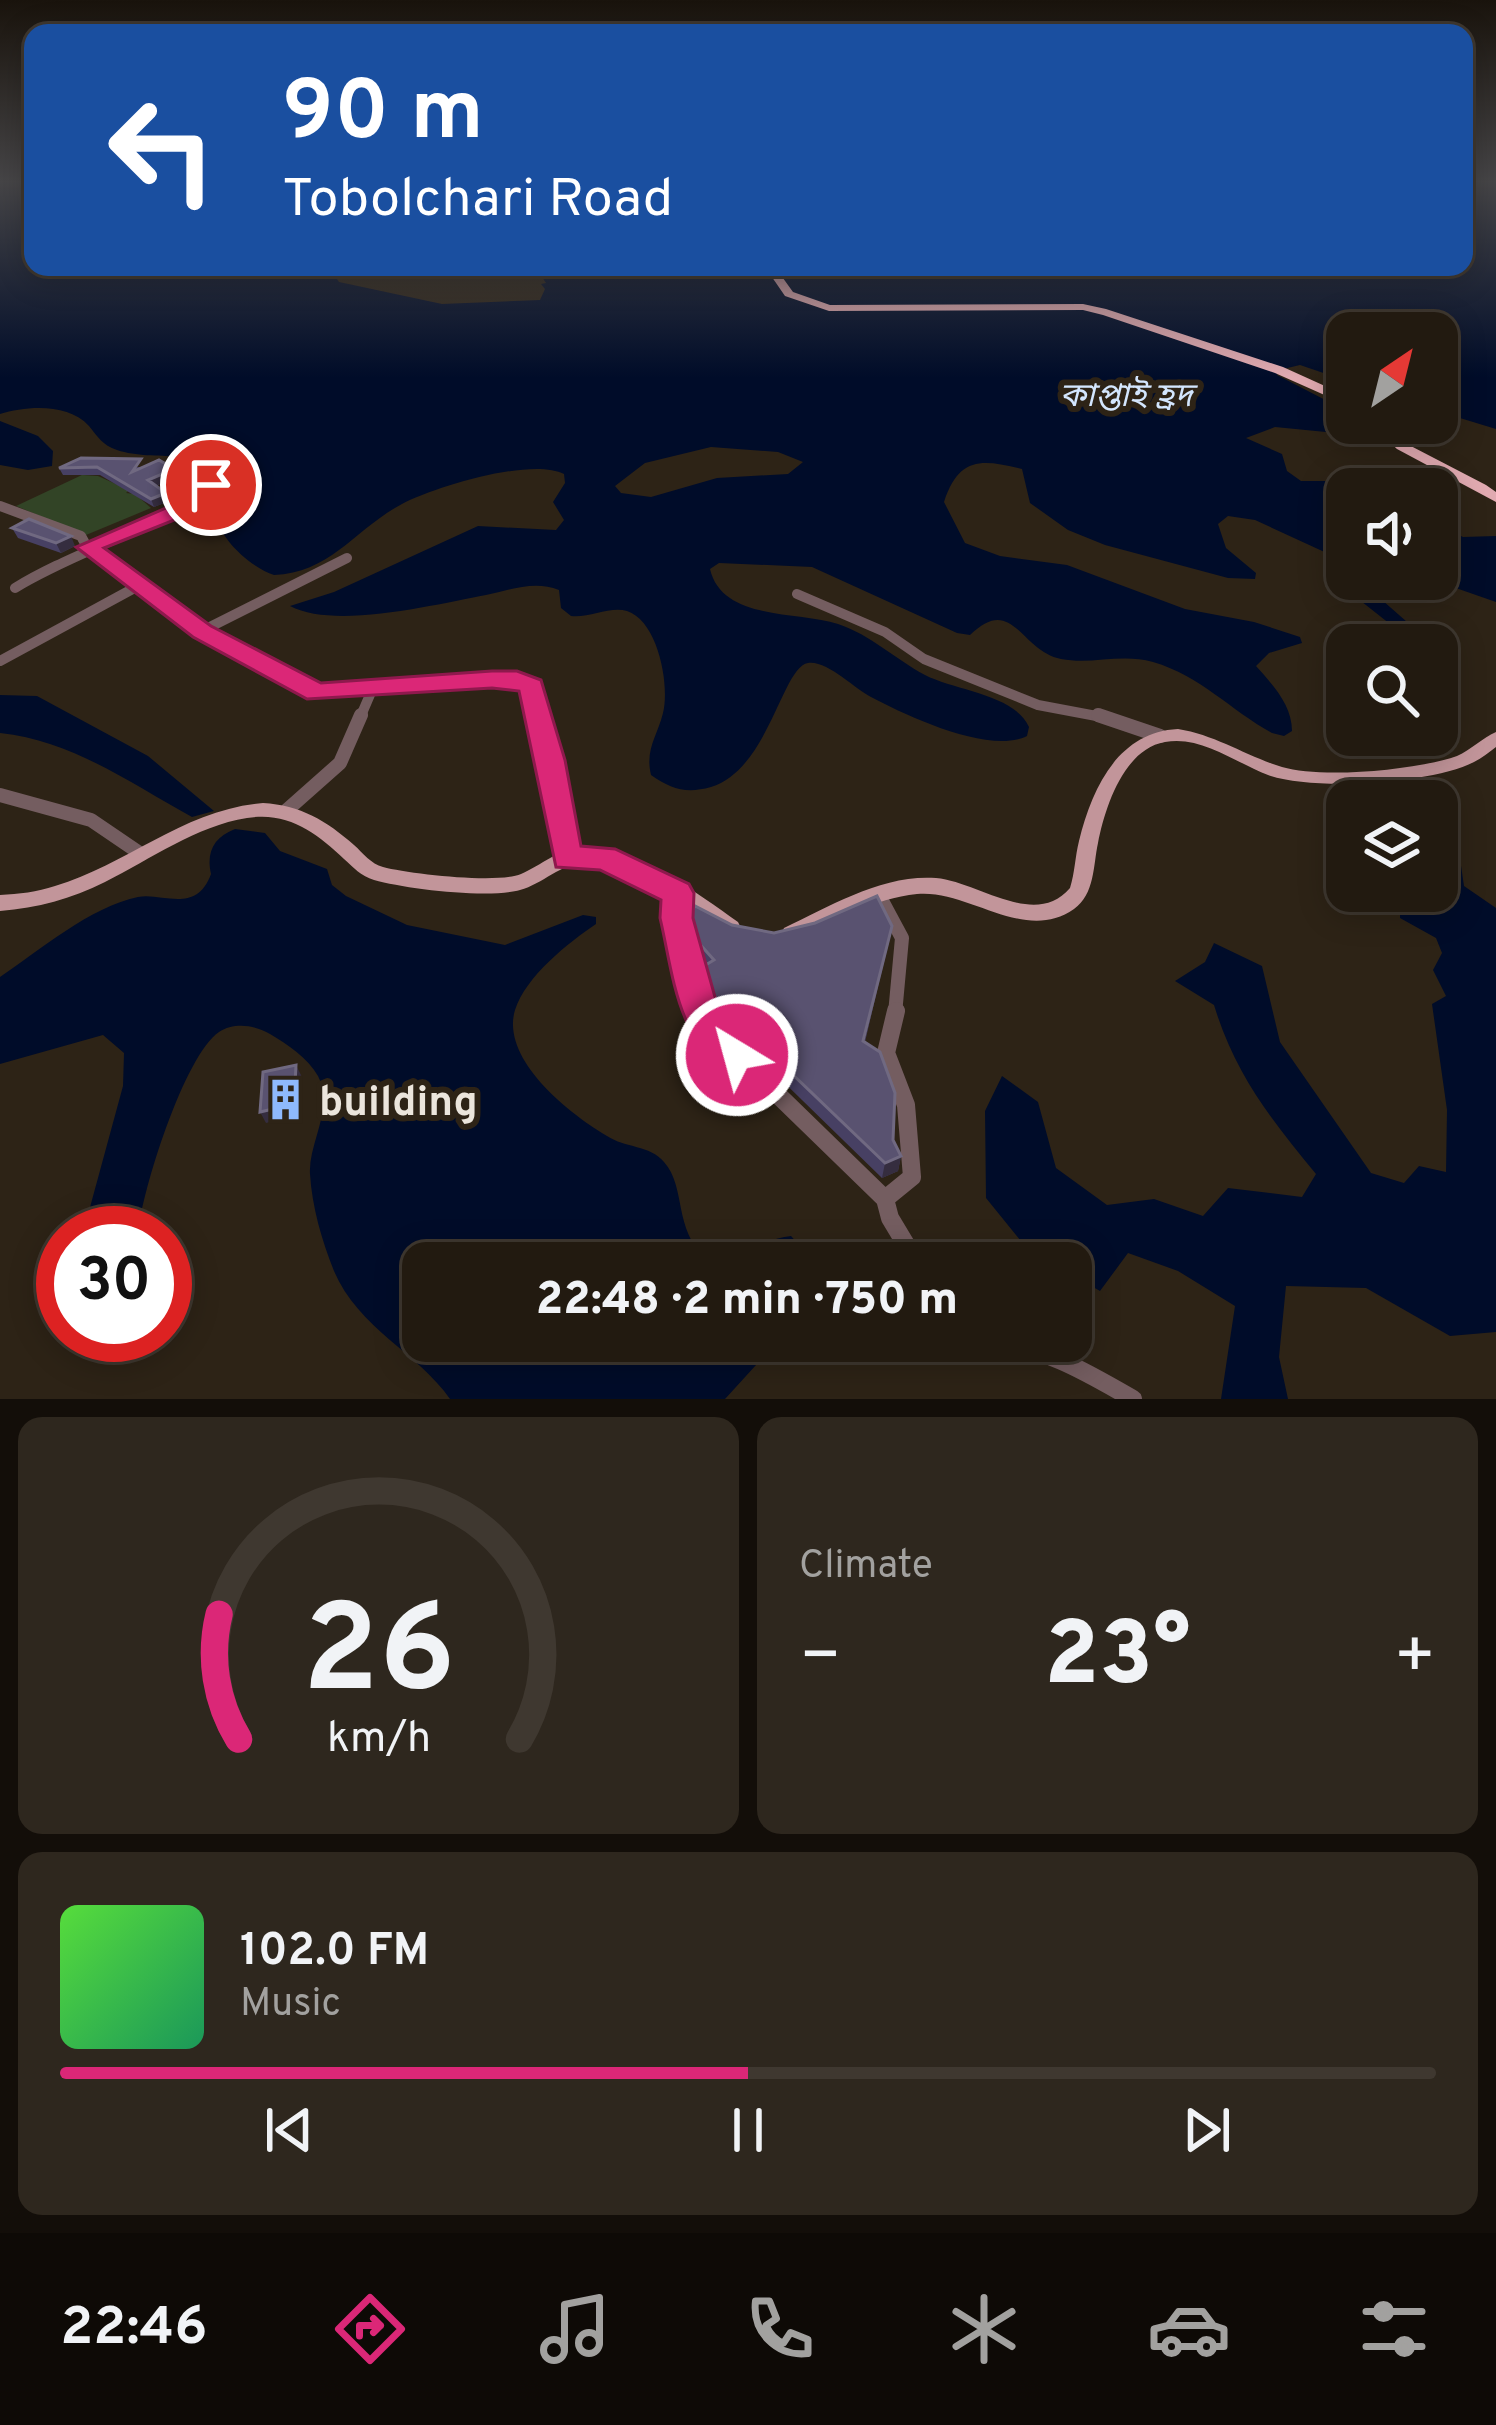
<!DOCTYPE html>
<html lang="en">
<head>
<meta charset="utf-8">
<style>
	body { margin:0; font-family:Overpass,"Noto Sans Bengali",sans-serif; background:#2e271e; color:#f1f3f6; height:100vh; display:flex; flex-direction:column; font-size:45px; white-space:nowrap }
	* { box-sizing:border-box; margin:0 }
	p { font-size:39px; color:#a2a19f }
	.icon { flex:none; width:66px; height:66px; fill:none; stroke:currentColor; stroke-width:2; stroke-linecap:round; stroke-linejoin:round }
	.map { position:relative; height:1399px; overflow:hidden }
	.drawer { display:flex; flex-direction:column; gap:18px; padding:18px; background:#130e09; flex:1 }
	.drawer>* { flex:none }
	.guide { position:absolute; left:24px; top:24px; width:1449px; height:252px; border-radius:24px; box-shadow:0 6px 30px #0003,0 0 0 3px #3f3830; background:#1a4fa0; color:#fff; overflow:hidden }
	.needle { width:78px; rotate:35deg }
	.fabs { position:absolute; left:1326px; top:312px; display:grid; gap:24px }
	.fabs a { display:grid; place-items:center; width:132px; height:132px; border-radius:24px; background:#221a10; box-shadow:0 6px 30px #0003,0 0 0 3px #3f3830; font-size:60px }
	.speed { position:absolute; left:36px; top:1206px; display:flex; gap:24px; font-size:60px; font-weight:700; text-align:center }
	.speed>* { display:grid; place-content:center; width:156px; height:156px; border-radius:50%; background:#221a10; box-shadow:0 6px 30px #0003,0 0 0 3px #3f3830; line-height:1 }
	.speed .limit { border:18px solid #d22; background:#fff; color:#111 }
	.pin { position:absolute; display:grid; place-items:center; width:102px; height:102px; color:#fff; margin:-51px; border:6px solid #fff; border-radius:50%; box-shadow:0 3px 12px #0007 }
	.me { position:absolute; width:132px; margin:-66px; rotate:323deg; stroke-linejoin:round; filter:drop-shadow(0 0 9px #0008) }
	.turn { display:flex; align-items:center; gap:42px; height:252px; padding:0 60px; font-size:54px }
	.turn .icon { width:156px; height:156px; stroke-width:2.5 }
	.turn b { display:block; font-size:84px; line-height:102px }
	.big { font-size:90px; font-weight:800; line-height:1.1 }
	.drawer .widget { flex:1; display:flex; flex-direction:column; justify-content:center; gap:18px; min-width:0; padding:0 42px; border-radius:24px; background:#2e271e }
	.drawer .dial { align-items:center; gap:0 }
	.dial svg { height:312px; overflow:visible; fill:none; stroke:#3f3830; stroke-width:7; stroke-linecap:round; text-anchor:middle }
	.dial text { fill:#f1f3f6; stroke:none }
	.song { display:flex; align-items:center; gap:36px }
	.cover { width:144px; height:144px; border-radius:18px; background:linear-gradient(135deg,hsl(110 70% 55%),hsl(150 70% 35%)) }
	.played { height:12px; border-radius:6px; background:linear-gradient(90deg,#db2777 50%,#3f3830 50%) }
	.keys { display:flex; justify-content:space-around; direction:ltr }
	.heat { display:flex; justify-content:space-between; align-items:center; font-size:66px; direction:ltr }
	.drawer .tiles { flex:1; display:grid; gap:18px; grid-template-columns:1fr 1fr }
	.widget:last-child { grid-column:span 2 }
	.trip { position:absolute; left:402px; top:1242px; width:690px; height:120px; border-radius:24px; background:#221a10; box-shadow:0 6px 30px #0003,0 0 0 3px #3f3830; font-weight:800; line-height:120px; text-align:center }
	.menu { display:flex; height:192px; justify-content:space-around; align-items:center; background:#0e0a06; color:#a2a19f }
	.menu .icon { width:84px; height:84px }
	.menu .selected { color:#db2777 }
	.menu b { font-size:54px; color:#f1f3f6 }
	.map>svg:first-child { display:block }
	.green { fill:#324426 }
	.water { fill:#000c29; fill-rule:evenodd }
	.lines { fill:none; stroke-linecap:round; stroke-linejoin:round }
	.minor-far3 { stroke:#745d60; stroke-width:8 }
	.minor-far2 { stroke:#745d60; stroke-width:10 }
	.minor-far1 { stroke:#745d60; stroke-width:14 }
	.minor { stroke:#745d60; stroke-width:18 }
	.major { fill:#c2959a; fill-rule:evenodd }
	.highway { fill:#e1aab1; fill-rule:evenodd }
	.wall { fill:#474063 }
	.shaded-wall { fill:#352d3f }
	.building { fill:#595270; stroke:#706981; stroke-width:3 }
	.route { fill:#db2777; stroke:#8e194d; stroke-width:3 }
	.labels { text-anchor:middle; stroke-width:12; stroke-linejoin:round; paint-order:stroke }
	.far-water-label { font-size:33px; font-style:italic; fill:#d3e6fe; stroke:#2d2316 }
	.near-poi-label { font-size:42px; font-weight:bold; fill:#ebe5dc; stroke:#2d2316; text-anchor:start }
</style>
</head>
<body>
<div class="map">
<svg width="1496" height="1399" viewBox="0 0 1496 1399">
	<rect width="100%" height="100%" fill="#2d2316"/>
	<path class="green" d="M82,475L98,476L129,490L126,493L135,494L151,508L86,535L16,506Z"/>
	<path class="water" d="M0,182H33V267H329L339,282L442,304L540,300L545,289L541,284L546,283L542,277L549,273H537L550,267H1464V182H1496V429L1437,411V333H1347V381L1300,365L1279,370L1277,375L1335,405L1326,432L1275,427L1246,438L1282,454L1287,471L1301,481H1336L1378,466L1432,479L1438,485L1439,525L1463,537L1496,536V602L1430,579H1437V489H1347V579H1376L1374,593L1407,622L1405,627L1390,624L1352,594L1331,555L1255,520L1228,516L1218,524L1226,548L1256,573L1255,579L1228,578L1105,545L1068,530L1030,503L1022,469C981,459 959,457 944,502L965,543L1000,556L1067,565L1185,609L1254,622L1300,637L1302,643L1269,653L1256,666C1273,685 1292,705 1292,731L1284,736L1272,733C1230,710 1201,676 1153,662C1121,653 1092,665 1061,659C1020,651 1013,593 970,635L957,633L812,567L719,563L710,569C722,621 798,611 838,624C871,635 895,659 925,675C956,691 1014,694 1029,727L1027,736C990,755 907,716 871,697C855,689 827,660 808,663C782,667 769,769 711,787C686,794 671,789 651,775C645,749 657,737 663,713C670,685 658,621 627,611C610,606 590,618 571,616L561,608L559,590C534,580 511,590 486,595C437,604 335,630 290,606L334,592L478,526L556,530L564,520L553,502L565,483L564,474C531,457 435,487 402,504C356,528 331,573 274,575C251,568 216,536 215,511L230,483C202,444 156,463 117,450C102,445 98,437 89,426C68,403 27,406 0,414ZM711,447L778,452L803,462L788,474L717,478L651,497L621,493L615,486L645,463Z
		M0,421L38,436L53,451L52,466L28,470L0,465Z
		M0,695L37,696L148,756L214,811L192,817C130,783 73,741 0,733Z
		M235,829L265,833L280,851L327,869L332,885L346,896L407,925L505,945L583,915L596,917V924C568,943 526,976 515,1010C500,1060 571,1115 607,1136C625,1148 650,1145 664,1162C687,1188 672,1227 707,1261C739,1262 759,1239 791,1236L815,1263H423V1341H778L725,1399H450C418,1353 358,1328 334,1271C322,1241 312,1207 310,1174C308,1143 335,1108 318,1076C308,1058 287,1044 270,1034C255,1025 234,1022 219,1032C184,1056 142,1191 138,1233H83L123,1086L124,1053L103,1035L0,1064V977C40,950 90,907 138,897C162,892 196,915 211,874C206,852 214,837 235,829Z
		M1437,841L1446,842L1460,859L1464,886L1496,908V1332L1450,1336L1366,1288L1286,1286L1279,1357L1288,1399H1221L1235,1306L1178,1271L1128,1253L1100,1291L1071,1274V1263H1053L1025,1246L986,1198L985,1111L1002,1076L1038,1102L1056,1168L1107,1205L1154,1199L1203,1216L1228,1188L1302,1197L1316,1174C1270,1118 1235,1074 1214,1005L1175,981L1205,962L1214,943L1262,966L1280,1042L1371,1173L1404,1183L1419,1166L1446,1172L1447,1110L1432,1004L1446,996L1433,970L1442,953L1436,938L1400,918V896L1389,891H1437Z"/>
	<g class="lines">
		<path class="minor-far3" d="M203,491L212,484"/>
		<path class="minor-far2" d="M0,506L81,536L87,547L202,631L317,692L517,680L532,686L539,718
			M15,588C77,550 150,532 207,488
			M797,594L885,632L924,659L1038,705L1107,718
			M202,631L347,558
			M0,661L138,586
			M360,718L372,690"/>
		<path class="minor-far1" d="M538,715L568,858
			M1098,715L1160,736
			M0,795L91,820L141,854
			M287,810L340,763L361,715
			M678,893L676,918L702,1014
			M880,897L902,938L895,1014"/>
		<path class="minor" d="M701,1011L705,1024L885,1199
			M896,1011L886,1053L906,1105L912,1177L885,1199L890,1218L917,1263
			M984,1341C1042,1346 1083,1370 1133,1399"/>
		<path class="major" d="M1178,729C1216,735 1246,756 1282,767C1322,779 1417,770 1457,756C1471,750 1482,738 1496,732V747C1489,752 1482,758 1474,762C1431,784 1313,791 1268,775C1236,763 1201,735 1165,742C1124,749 1105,807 1098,843C1093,866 1095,894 1074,909C1024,944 969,889 917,894C874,898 836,922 798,940L791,942L784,940L781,934L784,928C830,906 883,874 936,878C979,882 1035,929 1070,888C1075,872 1075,857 1079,841C1092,788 1118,732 1178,729Z
			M263,803C300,805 327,821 354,845C363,853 371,864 383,867C409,874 498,884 521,874C542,865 558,849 581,848C635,845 696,893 738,922L741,928L738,934L731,936L724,934C684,906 638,865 587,863C562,862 543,884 520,890C489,899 406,889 374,880C361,876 354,868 344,859C317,833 288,811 247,818C196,826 151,859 105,882C71,899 38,908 0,911V895C19,894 37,892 55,886C128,864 185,809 263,803Z"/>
		<path class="highway" d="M765,267H775L793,292L830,305L1083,304L1106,309L1283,367L1347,396V405L1275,373L1103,315L1083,310L829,311L785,296Z
			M1369,423H1382L1407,444L1486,485L1496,492V502L1397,449Z"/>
	</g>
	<path class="wall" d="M144,467L174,469L177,476L156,486L166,493L169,501L154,507L100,475H63L59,468Z
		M12,528L75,546L61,553L18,538Z
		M690,914L732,925L774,933L892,926L865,1042L893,1140L901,1156L898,1171L882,1178L717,1017L705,982L706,966L698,957L691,931Z"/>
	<path class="shaded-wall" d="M174,469L177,476L151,488L148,480Z
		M166,493L169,501L154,507L151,499Z
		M71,536L75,546L61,553L56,543Z
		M892,926L889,942L861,1056L863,1041Z
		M296,1065L302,1077L300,1115L266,1123L260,1112Z
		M901,1156L898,1171L882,1178L885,1163Z"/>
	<path class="building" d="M81,458L141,459L132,472L159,460L174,469L148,480L166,493L151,499L97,467L59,468Z
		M29,519L71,536L56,543L12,528Z
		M877,896L892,926L863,1041L880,1052L895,1093L893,1140L901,1156L885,1163L716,1001L704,966L714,960L697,941L690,914L695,906L732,925L774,933L815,923Z
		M296,1065L294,1104L260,1112L263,1072Z"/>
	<linearGradient id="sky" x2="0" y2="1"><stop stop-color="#19130c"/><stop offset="0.48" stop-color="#464547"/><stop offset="1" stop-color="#464547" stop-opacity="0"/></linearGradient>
	<rect width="1496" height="378" fill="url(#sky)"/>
	<path class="route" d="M211,478L218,480V489L182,517L104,548L211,626L321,683L492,671H517L541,680L565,760L581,846L615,849L689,884L694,893L693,918L720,1015L750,1043L756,1055L750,1067L737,1072C677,1050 673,972 660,918L661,900L600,870L556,867L519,691L492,688L307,699L193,637L76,547L166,508Z"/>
	<defs>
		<symbol id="building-bare" viewBox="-9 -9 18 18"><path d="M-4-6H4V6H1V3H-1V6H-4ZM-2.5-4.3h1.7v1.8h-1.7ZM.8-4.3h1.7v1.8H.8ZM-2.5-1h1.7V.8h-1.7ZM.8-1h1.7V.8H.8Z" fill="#8eb9fd" stroke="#2d2316" stroke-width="2.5" paint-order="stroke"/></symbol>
	</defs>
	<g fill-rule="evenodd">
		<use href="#building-bare" x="256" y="1070" width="59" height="59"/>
	</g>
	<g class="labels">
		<g class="far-water-label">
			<text x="1126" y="406">কাপ্তাই হ্রদ</text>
		</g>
		<g class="near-poi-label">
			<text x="319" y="1115">building</text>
		</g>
	</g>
</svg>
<div class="fabs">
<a><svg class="needle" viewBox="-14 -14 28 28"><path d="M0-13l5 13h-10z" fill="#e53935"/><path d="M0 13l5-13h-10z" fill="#a2a19f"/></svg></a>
<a><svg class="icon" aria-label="sound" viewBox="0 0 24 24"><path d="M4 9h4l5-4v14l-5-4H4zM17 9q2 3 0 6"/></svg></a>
<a><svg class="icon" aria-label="search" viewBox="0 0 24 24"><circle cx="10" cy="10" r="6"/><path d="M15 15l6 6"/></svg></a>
<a><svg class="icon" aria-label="layers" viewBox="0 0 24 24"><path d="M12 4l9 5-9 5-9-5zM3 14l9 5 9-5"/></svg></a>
</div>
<div class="speed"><div class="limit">30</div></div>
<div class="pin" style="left:211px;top:485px;background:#d93025"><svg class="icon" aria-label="arrive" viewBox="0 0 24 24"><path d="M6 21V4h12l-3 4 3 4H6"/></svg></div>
<svg class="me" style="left:737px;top:1055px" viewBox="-20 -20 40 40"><circle r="17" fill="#db2777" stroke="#fff" stroke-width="3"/><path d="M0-11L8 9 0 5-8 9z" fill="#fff"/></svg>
<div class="trip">22:48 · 2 min · 750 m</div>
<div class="guide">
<div class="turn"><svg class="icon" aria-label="left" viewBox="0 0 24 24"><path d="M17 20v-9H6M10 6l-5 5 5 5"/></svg><div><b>90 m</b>Tobolchari Road</div></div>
</div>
</div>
<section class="drawer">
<div class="tiles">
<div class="widget dial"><svg viewBox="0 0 100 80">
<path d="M14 69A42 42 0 1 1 86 69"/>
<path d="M14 69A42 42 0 0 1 9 37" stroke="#db2777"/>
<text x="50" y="56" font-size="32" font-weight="700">26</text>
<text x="50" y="72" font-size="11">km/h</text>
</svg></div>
<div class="widget"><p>Climate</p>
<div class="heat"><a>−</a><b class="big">23°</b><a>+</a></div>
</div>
<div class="widget">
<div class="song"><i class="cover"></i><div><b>102.0 FM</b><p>Music</p></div></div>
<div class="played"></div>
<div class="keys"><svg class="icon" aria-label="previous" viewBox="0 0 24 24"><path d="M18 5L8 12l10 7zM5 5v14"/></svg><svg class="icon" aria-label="pause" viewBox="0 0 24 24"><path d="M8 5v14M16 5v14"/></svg><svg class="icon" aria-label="next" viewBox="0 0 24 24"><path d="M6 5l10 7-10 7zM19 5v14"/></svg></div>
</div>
</div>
</section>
<nav class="menu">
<b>22:46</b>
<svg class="icon selected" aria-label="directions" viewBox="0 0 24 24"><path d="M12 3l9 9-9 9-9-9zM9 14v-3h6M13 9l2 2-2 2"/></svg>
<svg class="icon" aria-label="music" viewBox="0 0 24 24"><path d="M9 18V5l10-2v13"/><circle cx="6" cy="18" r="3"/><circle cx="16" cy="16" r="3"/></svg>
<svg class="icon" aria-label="phone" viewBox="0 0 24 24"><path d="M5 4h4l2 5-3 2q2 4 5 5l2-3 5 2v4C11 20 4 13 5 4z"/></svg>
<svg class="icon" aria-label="climate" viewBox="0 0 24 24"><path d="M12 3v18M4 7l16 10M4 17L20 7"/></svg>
<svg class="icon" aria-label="car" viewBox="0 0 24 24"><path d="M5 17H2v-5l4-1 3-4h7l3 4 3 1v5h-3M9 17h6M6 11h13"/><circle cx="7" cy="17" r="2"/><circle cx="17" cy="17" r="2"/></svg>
<svg class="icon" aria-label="filters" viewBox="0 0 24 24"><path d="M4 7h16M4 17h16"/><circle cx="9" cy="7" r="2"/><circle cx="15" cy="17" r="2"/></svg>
</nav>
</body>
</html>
